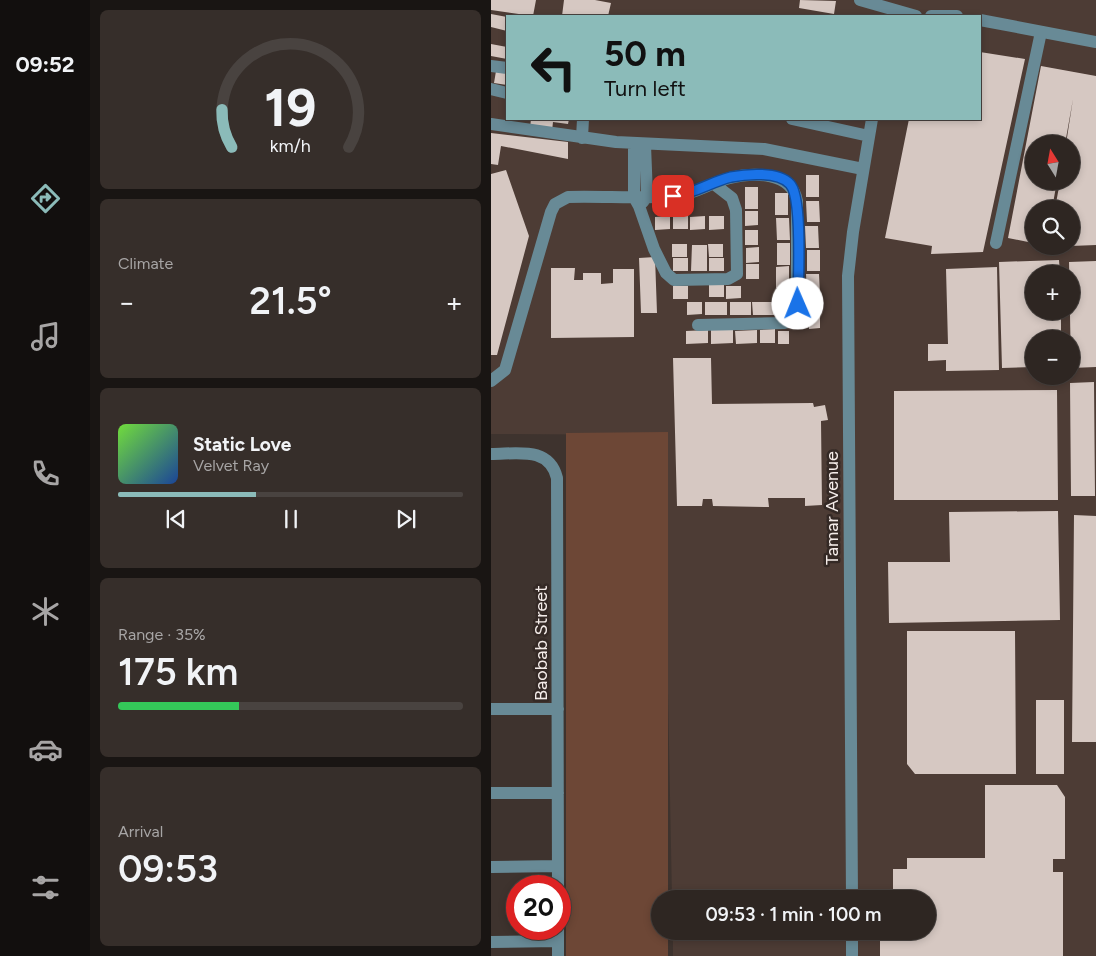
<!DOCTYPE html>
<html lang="en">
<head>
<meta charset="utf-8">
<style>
	body { margin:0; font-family:Figtree,sans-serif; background:#362e2a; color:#f1f3f6; height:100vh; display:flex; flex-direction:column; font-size:19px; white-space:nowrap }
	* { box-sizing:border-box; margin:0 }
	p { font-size:16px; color:#a7a5a5 }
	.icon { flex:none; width:28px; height:28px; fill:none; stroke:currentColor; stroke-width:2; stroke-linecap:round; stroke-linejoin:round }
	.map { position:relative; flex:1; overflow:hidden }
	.drawer { display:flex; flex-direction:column; gap:10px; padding:10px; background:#191513; width:401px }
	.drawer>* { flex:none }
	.guide { position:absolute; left:15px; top:15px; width:475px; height:105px; border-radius:0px; box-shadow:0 2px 8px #0003,0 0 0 1px #494340; background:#8bbbb9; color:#111; overflow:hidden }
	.needle { width:32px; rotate:349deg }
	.fabs { position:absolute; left:534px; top:135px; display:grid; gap:10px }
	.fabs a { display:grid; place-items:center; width:55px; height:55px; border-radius:50%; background:#2e2622; box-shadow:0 2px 8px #0003,0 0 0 1px #494340; font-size:25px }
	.speed { position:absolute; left:15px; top:875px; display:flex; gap:10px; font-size:25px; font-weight:700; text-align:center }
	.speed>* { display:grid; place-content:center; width:65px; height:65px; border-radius:50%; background:#2e2622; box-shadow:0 2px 8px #0003,0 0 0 1px #494340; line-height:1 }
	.speed .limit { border:8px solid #d22; background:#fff; color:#111 }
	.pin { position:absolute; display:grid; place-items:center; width:42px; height:42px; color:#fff; margin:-21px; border-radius:10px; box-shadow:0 2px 8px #0006 }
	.me { position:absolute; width:55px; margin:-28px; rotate:359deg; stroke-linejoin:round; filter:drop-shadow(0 0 4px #0008) }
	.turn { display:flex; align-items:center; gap:18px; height:105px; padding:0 15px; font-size:22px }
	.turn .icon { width:65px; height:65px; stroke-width:2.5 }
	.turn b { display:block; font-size:35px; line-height:42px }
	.big { font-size:38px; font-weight:600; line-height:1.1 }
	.drawer .card { flex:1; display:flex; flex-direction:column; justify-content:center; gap:8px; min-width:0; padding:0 18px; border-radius:8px; background:#362e2a }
	.drawer .dial { align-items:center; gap:0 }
	.dial svg { height:130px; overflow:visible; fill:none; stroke:#494340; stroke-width:7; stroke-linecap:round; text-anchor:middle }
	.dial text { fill:#f1f3f6; stroke:none }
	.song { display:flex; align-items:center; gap:15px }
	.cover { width:60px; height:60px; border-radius:8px; background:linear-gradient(135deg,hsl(100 70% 55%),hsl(220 70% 35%)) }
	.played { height:5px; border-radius:2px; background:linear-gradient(90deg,#8bbbb9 40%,#494340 40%) }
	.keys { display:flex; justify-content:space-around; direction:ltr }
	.heat { display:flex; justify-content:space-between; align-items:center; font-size:28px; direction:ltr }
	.charge { height:8px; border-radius:4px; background:linear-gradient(90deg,#34c759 35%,#494340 0) }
	.trip { position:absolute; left:160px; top:890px; width:285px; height:50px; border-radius:25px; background:#2e2622; box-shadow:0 2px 8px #0003,0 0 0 1px #494340; font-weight:600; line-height:50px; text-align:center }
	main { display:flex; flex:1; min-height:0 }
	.tabs { display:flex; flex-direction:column; width:90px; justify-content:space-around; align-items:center; background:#120f0e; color:#a7a5a5 }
	.tabs .icon { width:35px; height:35px }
	.tabs .active { color:#8bbbb9 }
	.tabs b { font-size:22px; color:#f1f3f6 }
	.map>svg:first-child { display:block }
	.built { fill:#4d3c35; fill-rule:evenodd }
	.green { fill:#6d4736 }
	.building { fill:#d6c8c2 }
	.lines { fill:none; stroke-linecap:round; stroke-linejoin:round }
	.minor { stroke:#688a96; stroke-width:12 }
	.route-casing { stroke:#114b97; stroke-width:12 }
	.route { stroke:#1a73e8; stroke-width:9 }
	.labels { text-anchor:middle; stroke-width:5; stroke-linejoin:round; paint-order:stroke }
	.street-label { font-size:18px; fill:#f4ece9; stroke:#342925 }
</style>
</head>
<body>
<main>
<nav class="tabs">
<b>09:52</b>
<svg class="icon active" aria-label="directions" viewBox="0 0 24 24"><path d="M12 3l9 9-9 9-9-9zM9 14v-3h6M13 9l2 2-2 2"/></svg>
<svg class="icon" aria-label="music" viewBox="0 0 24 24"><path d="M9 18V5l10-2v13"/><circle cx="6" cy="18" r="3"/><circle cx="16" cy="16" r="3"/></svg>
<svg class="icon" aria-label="phone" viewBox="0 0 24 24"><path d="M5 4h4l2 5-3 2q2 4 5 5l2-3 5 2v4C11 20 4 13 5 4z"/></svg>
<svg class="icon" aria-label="climate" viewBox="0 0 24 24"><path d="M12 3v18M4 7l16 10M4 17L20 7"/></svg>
<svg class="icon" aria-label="car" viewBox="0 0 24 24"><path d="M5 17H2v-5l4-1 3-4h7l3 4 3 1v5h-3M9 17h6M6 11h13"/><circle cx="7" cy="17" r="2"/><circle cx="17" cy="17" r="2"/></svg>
<svg class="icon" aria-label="filters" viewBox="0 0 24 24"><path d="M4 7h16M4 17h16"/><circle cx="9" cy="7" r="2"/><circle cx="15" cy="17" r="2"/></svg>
</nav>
<section class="drawer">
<div class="card dial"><svg viewBox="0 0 100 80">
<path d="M14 69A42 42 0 1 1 86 69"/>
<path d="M14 69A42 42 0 0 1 8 46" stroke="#8bbbb9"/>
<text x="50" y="56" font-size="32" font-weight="700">19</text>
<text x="50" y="72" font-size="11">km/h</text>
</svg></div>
<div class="card"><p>Climate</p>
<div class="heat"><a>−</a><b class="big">21.5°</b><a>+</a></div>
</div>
<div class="card">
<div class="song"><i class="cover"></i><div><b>Static Love</b><p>Velvet Ray</p></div></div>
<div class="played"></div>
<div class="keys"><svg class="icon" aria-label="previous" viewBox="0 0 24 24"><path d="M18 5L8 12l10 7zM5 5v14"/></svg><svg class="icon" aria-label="pause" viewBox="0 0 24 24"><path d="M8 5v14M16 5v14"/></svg><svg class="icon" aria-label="next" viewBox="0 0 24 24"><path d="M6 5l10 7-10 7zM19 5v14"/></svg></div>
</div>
<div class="card"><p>Range · 35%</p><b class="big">175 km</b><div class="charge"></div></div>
<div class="card"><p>Arrival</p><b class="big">09:53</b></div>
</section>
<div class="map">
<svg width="605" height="956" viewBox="0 0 605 956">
	<rect width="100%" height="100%" fill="#3e332e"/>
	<path class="built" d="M0,0H605V956H182V931H436V899H181L172,435L0,434ZM16,16H489V119H16ZM542,144H580V181H542ZM542,209H580V246H542ZM542,274H580V311H542ZM542,339H580V376H542Z"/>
	<path class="green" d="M177,432V899H169V931H177V956H75V433Z"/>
	<path class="building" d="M0,0H45L42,16L0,10Z
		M73,0H104L120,3L117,16H71Z
		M309,0L345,1L343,14L308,8Z
		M0,14L16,17V31L0,27Z
		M0,44L16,47V59L0,56Z
		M489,52L534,59L492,252L440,254L441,246L394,238L418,119H489Z
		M550,66L605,76V245L580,246V209H564L569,181H580V144H575L582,99L574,144H542V181H566L561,209H542V243L517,238Z
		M5,71L16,72V85L3,83Z
		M40,119H78L77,124L62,122L61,131L39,128Z
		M0,133L77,142V159L10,146L7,165L0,164Z
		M15,170L38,236L6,355H0V174Z
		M315,175H328V197H315Z
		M254,187H267V209H254Z
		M284,193H297V215H284Z
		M315,201H328L329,222H316Z
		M254,211H267V225L254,226Z
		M179,216V229L164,230V217Z
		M182,216H197V229H182Z
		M214,216V229L199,230V217Z
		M218,216H233V229L218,230Z
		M285,218H298L299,240H286Z
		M314,226H327L328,248H315Z
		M254,230H267V245H254Z
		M286,243H299V265H286Z
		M181,244H196V257H181Z
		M217,244H232V257H218Z
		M201,245H216V271H200Z
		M268,247V262L255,263V248Z
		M316,250H329V271H316Z
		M164,257L166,313H150L148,258Z
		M182,258H197V271H182Z
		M218,258H233V271H218Z
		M568,260L569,274H542V311H570V339H542V367L511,368L508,262Z
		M605,261V367L580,368L578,262Z
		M255,264H268V279H255Z
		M298,266V288H285V267Z
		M506,267L508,370L455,371V360L437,361V344H457L455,269Z
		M60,268H84L83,280H92V273H110V284L122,283V269H143V337L60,338Z
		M315,274H328L329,295H316Z
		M218,284H233V297H218Z
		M182,286H197V299H182Z
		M235,286H250V298L235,299Z
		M298,291L299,306L286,307L285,292Z
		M317,298H330V313H317Z
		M196,302H211V314L196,315Z
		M214,302H236V315H214Z
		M239,302H260V315H239Z
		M261,302H283V315H262Z
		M318,315H329V328L318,329Z
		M284,329V343H269V330Z
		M217,330V343L195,344V331Z
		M220,330H242V343L220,344Z
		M266,330V343L245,344L244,331Z
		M287,331H298V344H287Z
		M182,358H220L221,404L322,403L323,407L334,405L337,420L330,421L331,505L314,506V498H277L278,507L222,506L221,499H212L211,506H186Z
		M603,382L604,496H580L579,383Z
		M566,390L567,500H403V391Z
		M567,511L569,620L398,623L397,562H459L458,512Z
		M583,515L605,516V742H581Z
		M416,631H524L525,774H424L416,764Z
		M545,700H573V774H545Z
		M494,785H566L574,797V859H562V872H572V956H389V931H436V899H402V869H416V858H494Z"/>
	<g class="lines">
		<path class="minor" d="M369,0L425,16
			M440,16H466
			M489,20L605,42
			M0,66L16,68
			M0,89L16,93
			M301,119L378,136
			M0,124L125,142L273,149L372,169
			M91,138L92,119
			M143,144V197L148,206L163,249L175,273L183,280L237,279L246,274L245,210L241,198L223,184
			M152,202L156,196L154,145
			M505,243L550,32
			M0,381L14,370L60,212L64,204L77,197C113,196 149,199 185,196C205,194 220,182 239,178C263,172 301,172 306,201V315L302,320L293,323L207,325
			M0,454C26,454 58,446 66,478L67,886
			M0,709H67
			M0,793H67
			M0,867L67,866
			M361,899L357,276L362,232L381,119
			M361,931V956
			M0,942L67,941
			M67,956V929"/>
	</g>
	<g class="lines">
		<defs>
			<path id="route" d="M182,196C204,194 219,182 240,177C255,174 287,171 299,184C312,197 307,281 307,304"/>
		</defs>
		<use href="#route" class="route-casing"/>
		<use href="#route" class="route"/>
	</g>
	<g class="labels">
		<g class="street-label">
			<text transform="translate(341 508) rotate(-90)" y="6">Tamar Avenue</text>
			<text transform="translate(50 643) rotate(-90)" y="6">Baobab Street</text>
		</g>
	</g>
</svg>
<div class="fabs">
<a><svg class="needle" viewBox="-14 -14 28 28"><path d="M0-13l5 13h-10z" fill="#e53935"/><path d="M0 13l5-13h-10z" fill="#a7a5a5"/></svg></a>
<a><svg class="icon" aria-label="search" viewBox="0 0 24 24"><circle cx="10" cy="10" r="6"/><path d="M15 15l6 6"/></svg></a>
<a>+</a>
<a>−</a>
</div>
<div class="speed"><div class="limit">20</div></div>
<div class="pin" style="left:182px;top:196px;background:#d93025"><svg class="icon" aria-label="arrive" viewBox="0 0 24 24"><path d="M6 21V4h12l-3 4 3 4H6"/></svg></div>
<svg class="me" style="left:307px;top:304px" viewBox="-20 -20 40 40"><circle r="19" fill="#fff"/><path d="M0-13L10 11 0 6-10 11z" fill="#1a73e8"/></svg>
<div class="trip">09:53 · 1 min · 100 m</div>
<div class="guide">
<div class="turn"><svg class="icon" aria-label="left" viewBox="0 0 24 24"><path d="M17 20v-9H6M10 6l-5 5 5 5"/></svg><div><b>50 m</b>Turn left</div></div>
</div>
</div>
</main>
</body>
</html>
